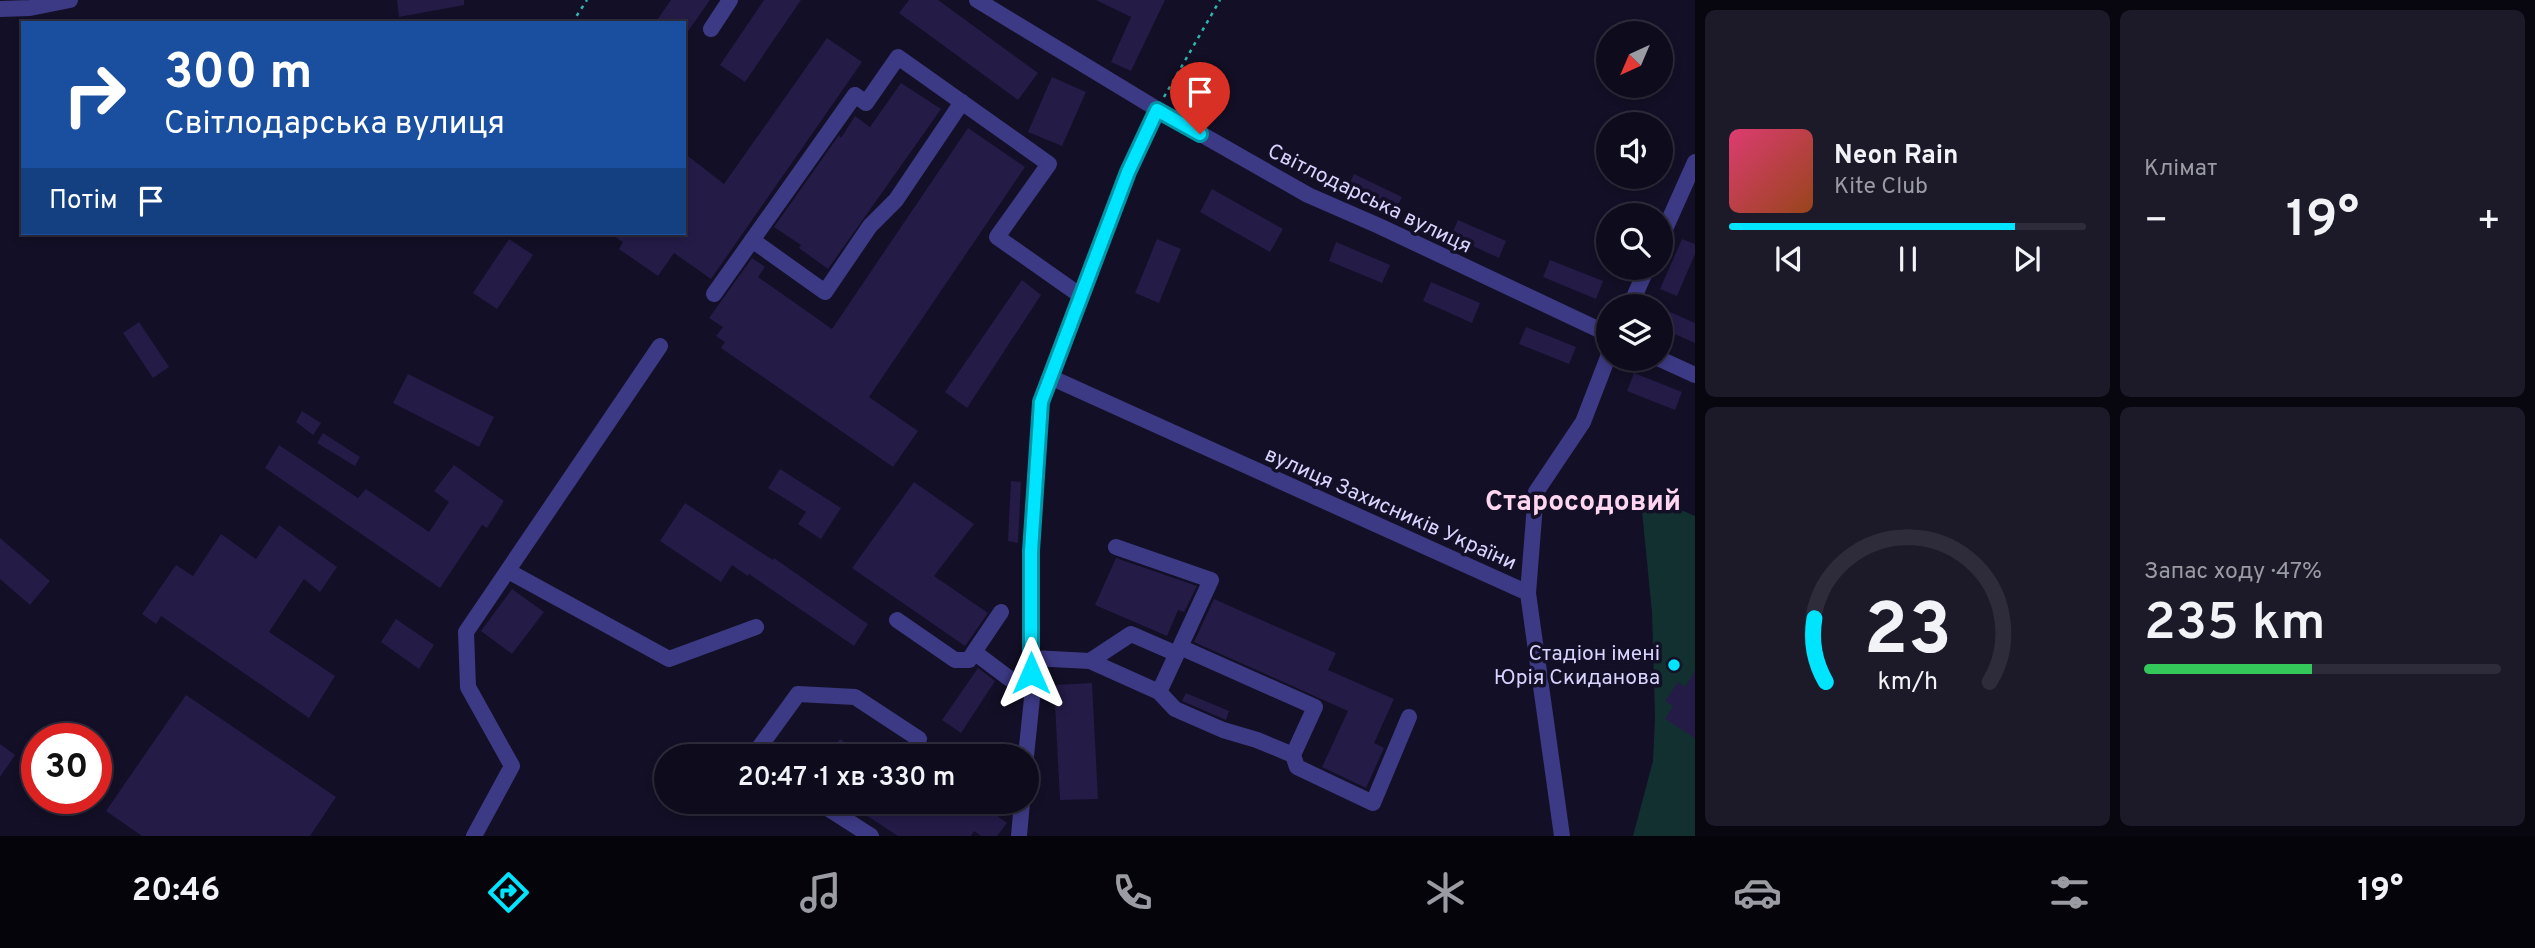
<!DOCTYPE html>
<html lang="uk">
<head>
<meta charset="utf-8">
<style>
	body { margin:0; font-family:Overpass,sans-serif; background:#1c1929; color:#f1f3f6; height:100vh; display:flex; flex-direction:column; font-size:26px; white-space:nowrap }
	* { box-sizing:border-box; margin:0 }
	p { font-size:23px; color:#9b9ba3 }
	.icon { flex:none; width:38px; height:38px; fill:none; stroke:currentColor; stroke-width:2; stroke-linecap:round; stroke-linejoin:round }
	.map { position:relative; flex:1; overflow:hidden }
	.side { display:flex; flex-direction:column; gap:10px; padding:10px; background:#08060f; width:840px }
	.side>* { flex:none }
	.banner { position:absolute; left:21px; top:21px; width:665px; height:214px; border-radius:0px; box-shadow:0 4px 10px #0003,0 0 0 2px #2e2b3b; background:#1a4fa0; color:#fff; overflow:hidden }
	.needle { width:46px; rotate:224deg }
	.controls { position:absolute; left:1596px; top:21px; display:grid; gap:14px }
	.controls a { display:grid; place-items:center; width:77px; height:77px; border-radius:50%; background:#0e0b1c; box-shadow:0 4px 10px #0003,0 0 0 2px #2e2b3b; font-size:35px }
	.speed { position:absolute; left:21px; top:723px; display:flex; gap:14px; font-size:35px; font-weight:700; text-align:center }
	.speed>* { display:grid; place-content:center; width:91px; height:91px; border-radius:50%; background:#0e0b1c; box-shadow:0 4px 10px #0003,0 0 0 2px #2e2b3b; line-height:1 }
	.speed .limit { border:10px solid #d22; background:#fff; color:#111 }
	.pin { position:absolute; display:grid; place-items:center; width:60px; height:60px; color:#fff; margin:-72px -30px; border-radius:50% 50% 50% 0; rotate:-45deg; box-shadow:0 0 7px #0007 }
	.pin .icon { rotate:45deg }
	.me { position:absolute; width:77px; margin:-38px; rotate:0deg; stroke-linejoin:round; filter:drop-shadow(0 0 5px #0008) }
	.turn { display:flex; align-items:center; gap:24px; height:147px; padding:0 28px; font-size:32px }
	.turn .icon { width:91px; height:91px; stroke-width:2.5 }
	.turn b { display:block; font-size:49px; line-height:60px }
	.then { display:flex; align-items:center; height:66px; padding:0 28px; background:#0003; gap:14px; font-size:26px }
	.big { font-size:52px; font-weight:600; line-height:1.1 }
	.side .tile { flex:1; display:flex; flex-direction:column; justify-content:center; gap:10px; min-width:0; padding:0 24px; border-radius:10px; background:#1c1929 }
	.side .dial { align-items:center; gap:0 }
	.dial svg { height:182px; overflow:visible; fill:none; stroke:#2e2b3b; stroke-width:7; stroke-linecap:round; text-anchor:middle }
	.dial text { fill:#f1f3f6; stroke:none }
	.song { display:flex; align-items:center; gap:21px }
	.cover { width:84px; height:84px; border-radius:10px; background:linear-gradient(135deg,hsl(340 70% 55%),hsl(20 70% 35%)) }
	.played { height:7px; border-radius:4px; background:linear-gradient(90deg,#00e5ff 80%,#2e2b3b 80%) }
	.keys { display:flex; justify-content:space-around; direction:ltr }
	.heat { display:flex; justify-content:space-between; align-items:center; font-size:38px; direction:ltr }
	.charge { height:10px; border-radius:5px; background:linear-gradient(90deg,#34c759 47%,#2e2b3b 0) }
	.side .tiles { flex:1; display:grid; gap:10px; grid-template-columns:repeat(2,1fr) }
	.trip { position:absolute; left:654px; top:744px; width:385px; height:70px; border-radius:35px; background:#0e0b1c; box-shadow:0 4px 10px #0003,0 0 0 2px #2e2b3b; font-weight:600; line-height:70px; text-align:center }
	.menu { display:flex; height:112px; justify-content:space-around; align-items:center; background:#06040b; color:#9b9ba3 }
	.menu .icon { width:49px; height:49px }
	.menu .current { color:#00e5ff }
	.menu b { font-size:32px; color:#f1f3f6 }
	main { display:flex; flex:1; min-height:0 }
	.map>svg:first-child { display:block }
	.green { fill:#12302f }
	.building { fill:#241b47 }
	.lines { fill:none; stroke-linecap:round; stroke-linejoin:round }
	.path { stroke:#2fb8b0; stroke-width:2.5; stroke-dasharray:3.5 5; stroke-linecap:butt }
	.minor { stroke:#3d3a85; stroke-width:16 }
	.route-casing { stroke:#0095a6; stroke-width:18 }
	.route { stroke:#00e5ff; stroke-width:12 }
	.poi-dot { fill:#00e5ff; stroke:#130f26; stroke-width:2.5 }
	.labels { text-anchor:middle; stroke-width:7; stroke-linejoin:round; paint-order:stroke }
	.street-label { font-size:21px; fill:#d9d4ff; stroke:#130f26 }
	.poi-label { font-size:21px; fill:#d9d4ff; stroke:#130f26; text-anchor:end }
	.district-label { font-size:28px; font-weight:bold; fill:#ffd6f0; stroke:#130f26 }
</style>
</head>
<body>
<main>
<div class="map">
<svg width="1695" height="836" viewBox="0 0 1695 836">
	<rect width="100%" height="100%" fill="#130f26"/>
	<path class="green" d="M1644,494L1695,516V836H1633L1653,761L1655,717L1652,612L1641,501Z"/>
	<path class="building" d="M397,0H464V5L399,17Z
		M671,0H710L684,37V23H655Z
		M764,0H801L745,82L720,65Z
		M909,0H938L1038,73L1018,100L899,13Z
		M1096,0H1165L1131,71L1111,62L1131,17Z
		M827,38L862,62L711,279L674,253L658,276L619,249L623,242L609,233H684V153L724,184Z
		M1052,77L1086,92L1062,146L1028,132Z
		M901,83L941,109L828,269L799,248L801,245L774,227L839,135L841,138L855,116L870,127Z
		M968,128L1025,167L869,397L918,431L893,467L721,348L725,342L716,336L723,327L709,318L752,258L765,267L758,277L832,329Z
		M1354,174L1402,197L1394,214L1346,191Z
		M1212,189L1283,229L1270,252L1200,212Z
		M1458,220L1506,241L1499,258L1451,236Z
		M509,239L533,255L497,309L473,293Z
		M1157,239L1181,249L1159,303L1135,293Z
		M1682,239L1695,244V254L1677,296L1660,289Z
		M1336,242L1390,265L1382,283L1329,261Z
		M1550,260L1603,281L1596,299L1543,277Z
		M1022,280L1041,295L967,408L945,392Z
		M1431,282L1480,303L1472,323L1423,301Z
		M1661,308L1695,323V343L1661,328Z
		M139,322L169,367L153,378L123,333Z
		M1526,327L1576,347L1569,364L1519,344Z
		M1634,373L1682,392L1675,410L1627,391Z
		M408,374L494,417L479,447L393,403Z
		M302,411L321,423L313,435L296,422Z
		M323,433L360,457L355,466L317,443Z
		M279,445L358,498L366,489L429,532L449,502L434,491L454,465L504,501L487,528L482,525L440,588L265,468Z
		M780,469L841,508L821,539L798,524L806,512L768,488Z
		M1011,481L1021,482L1018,543L1008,541Z
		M914,482L974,524L934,576L988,613L965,646L852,568Z
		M685,503L773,560L774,558L868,624L854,646L749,574L748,576L732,565L721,582L660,541Z
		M279,525L337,567L320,592L304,579L269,632L335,676L309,718L161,616L156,624L142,614L176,565L193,576L221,534L256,559Z
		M0,538L50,581L30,605L0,579Z
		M1116,558L1197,586L1184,612L1178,610L1167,636L1095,605Z
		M512,589L544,612L512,654L481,631Z
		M1214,599L1336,653L1328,670L1394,699L1374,743L1384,748L1366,788L1322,767L1348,711L1194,642Z
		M396,619L434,645L419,669L381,642Z
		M978,668L995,681L961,733L942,720Z
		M1695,671V738L1665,719L1673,706L1665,701L1678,682L1685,687Z
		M1092,683L1098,799L1060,800L1054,685Z
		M1186,693L1229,711L1226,720L1182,701Z
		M186,695L336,797L310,836H142L106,811Z
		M840,739L865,756H828Z
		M0,744L15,755L0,777Z
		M846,802H989L985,807L1007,823L997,836H981L974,831L971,836H898Z"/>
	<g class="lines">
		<path class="path" d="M572,23L587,0
			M1164,97L1220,0"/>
		<path class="minor" d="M977,0L1157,109L1308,195L1379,226L1608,334
			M0,9L30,8L70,0
			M711,29L730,0
			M1661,238L1695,162
			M752,240L825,292L870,226L896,200L962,102
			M714,294L855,95L866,103L898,57L1049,164L997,237L1081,296
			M1630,306L1647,268
			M1660,359L1695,375
			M1050,377L1528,593
			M1116,547L1211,580L1180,647
			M508,571L669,659L756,627
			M897,620L955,660H969L974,652L1010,679L1031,688
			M974,652L1001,612
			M1032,658L1090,661L1159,692L1180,647L1315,707L1293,755L1257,740L1223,730L1175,709L1159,692
			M1090,661L1131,634L1177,654
			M1293,755L1297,767L1373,803L1409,717
			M753,756L798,694L855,697L919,739
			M1026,756L1032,698L1031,551L1041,402L1128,172L1157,109
			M818,802L871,836
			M474,836L512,766L468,687L466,632L660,346
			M1019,836L1022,802
			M1562,836L1528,593L1536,492L1583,422L1608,357"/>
	</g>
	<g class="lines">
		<defs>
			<path id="route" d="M1031,673V551L1041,402L1128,172L1157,110L1200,134"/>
		</defs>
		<use href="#route" class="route-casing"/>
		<use href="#route" class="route"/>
	</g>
	<circle class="poi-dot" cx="1674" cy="665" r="7"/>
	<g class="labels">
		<g class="street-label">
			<text transform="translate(1370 198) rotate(26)" y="7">Світлодарська вулиця</text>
			<text transform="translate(1391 508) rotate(24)" y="7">вулиця Захисників України</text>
		</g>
		<g class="poi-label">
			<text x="1660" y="660">Стадiон імені<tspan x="1660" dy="24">Юрія Скиданова</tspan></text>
		</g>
		<g class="district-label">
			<text x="1583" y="510">Старосодовий</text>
		</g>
	</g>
</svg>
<div class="controls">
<a><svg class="needle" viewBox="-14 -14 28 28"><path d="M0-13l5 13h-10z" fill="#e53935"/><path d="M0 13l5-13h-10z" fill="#9b9ba3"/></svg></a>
<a><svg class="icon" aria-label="sound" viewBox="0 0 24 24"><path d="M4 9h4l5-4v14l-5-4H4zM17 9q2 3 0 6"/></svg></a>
<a><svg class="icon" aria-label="search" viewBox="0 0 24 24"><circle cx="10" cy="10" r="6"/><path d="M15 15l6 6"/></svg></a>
<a><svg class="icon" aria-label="layers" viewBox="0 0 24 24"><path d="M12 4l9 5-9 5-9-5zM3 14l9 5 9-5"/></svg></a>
</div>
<div class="speed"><div class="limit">30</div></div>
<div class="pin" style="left:1200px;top:134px;background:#d93025"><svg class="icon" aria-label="arrive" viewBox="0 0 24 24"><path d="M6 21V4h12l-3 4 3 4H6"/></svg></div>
<svg class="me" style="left:1031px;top:673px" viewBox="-20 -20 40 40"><path d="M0-17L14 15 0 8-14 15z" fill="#00e5ff" stroke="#fff" stroke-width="4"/></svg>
<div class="trip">20:47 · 1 хв · 330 m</div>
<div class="banner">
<div class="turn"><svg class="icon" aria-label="right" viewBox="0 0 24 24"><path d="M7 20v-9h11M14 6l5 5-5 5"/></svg><div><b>300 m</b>Світлодарська вулиця</div></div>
<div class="then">Потім<svg class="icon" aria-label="arrive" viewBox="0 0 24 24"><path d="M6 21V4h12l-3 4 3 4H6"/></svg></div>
</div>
</div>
<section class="side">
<div class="tiles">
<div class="tile">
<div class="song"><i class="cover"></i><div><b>Neon Rain</b><p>Kite Club</p></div></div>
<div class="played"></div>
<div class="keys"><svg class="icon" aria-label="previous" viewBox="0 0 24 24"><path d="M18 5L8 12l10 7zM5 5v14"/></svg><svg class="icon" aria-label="pause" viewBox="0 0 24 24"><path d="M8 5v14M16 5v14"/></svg><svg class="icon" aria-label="next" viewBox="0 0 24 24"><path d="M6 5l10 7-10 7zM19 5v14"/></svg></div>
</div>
<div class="tile"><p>Клімат</p>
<div class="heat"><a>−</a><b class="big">19°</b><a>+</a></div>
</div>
<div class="tile dial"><svg viewBox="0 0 100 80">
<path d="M14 69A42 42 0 1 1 86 69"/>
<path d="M14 69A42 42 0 0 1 9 41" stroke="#00e5ff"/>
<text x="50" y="56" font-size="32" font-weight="700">23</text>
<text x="50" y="72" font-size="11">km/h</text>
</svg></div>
<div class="tile"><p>Запас ходу · 47%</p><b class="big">235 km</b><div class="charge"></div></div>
</div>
</section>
</main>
<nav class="menu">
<b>20:46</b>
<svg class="icon current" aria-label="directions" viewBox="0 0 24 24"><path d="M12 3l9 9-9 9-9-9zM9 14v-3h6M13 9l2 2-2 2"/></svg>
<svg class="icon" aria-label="music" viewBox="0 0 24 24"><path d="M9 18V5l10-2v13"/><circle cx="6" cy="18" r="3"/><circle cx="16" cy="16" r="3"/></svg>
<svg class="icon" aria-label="phone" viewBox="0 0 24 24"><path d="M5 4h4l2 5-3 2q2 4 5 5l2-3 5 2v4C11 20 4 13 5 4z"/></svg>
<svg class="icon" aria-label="climate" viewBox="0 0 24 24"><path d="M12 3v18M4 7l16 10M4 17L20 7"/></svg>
<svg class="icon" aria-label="car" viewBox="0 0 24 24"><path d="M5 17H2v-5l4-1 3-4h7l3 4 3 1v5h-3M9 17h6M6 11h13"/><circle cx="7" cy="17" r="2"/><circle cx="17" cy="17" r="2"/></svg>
<svg class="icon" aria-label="filters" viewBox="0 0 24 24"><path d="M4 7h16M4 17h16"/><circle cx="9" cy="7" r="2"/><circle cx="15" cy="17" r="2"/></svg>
<b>19°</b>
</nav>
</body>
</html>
